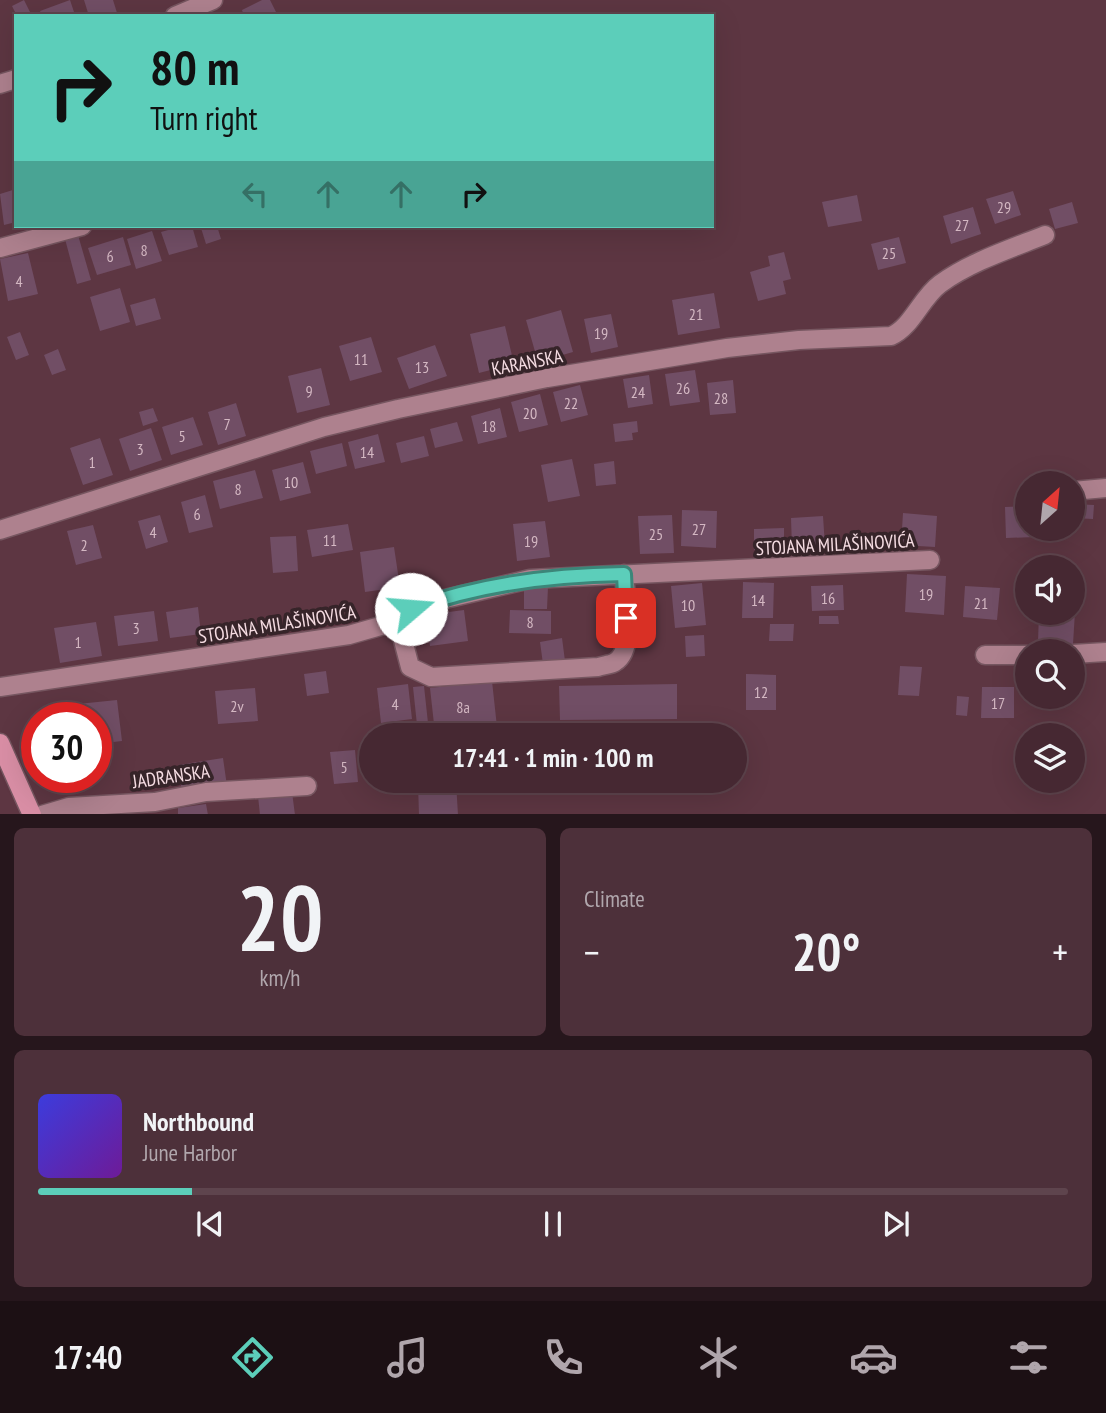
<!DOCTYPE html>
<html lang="en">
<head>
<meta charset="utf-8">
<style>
	body { margin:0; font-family:"PT Sans Narrow",sans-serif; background:#4d303a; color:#f1f3f6; height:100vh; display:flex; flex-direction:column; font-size:26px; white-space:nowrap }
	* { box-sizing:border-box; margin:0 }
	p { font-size:23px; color:#b0a6ac }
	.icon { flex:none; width:38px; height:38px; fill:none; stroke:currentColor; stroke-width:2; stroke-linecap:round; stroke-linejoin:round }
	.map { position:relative; height:814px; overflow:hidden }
	.sheet { display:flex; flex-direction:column; gap:14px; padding:14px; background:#26161c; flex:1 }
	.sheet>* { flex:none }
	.guide { position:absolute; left:14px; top:14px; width:700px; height:214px; border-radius:0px; box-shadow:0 7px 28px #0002,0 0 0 2px #5e444d; background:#5cceba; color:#111; overflow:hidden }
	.needle { width:46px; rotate:27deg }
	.fabs { position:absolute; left:1015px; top:471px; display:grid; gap:14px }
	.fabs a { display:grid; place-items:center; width:70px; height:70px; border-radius:50%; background:#462832; box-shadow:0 7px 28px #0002,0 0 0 2px #5e444d; font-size:35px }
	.speed { position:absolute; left:21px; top:702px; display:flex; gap:14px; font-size:35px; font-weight:700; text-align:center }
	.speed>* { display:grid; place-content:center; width:91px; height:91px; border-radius:50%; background:#462832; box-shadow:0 7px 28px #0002,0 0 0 2px #5e444d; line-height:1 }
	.speed .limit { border:10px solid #d22; background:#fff; color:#111 }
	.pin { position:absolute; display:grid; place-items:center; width:60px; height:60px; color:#fff; margin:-30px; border-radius:14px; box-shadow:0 4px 10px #0006 }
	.me { position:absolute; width:77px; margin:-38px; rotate:72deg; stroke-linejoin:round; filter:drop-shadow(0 0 5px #0008) }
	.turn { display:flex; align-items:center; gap:24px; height:147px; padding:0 21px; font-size:32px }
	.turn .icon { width:91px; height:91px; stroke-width:2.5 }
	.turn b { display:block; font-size:49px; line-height:60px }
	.lanes { display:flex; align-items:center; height:66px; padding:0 21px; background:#0003; justify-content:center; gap:35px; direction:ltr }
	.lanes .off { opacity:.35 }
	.big { font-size:52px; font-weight:600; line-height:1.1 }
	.sheet .widget { flex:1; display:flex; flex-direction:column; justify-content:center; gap:10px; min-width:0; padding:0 24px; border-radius:10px; background:#4d303a }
	.sheet .dial { align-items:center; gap:0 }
	.dial b { font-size:91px; line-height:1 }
	.song { display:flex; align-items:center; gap:21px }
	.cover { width:84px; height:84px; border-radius:10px; background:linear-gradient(135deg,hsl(240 70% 55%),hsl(280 70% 35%)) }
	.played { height:7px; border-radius:4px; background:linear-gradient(90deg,#5cceba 15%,#5e444d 15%) }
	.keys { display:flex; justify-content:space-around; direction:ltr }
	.heat { display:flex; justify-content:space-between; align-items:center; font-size:38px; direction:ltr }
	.sheet .tiles { flex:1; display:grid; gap:14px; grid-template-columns:1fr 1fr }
	.widget:last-child { grid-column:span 2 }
	.trip { position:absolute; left:359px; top:723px; width:388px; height:70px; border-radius:35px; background:#462832; box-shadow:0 7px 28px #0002,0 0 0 2px #5e444d; font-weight:600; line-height:70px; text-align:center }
	.tab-bar { display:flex; height:112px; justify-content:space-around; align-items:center; background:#1c1014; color:#b0a6ac }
	.tab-bar .icon { width:49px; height:49px }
	.tab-bar .current { color:#5cceba }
	.tab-bar b { font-size:32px; color:#f1f3f6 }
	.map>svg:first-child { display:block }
	.building { fill:#714e65 }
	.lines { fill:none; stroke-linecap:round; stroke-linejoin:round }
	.minor-casing { stroke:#765660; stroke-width:21 }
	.primary-casing { stroke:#765660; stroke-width:21 }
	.minor { stroke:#ae818e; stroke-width:18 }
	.primary { stroke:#d98ea5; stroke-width:18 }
	.route-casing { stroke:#3c8679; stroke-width:18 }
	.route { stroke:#5cceba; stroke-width:12 }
	.labels { text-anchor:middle; stroke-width:7; stroke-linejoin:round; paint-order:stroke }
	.number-label { font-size:16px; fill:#d4b8c3 }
	.street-label { font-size:19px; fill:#f5dce2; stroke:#362429 }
</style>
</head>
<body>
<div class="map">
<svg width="1106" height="815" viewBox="0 0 1106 815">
	<rect width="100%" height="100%" fill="#5d3642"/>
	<path class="building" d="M24,0L32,16H17L12,6Z
		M70,0L74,12L42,16L40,11Z
		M84,0H113L118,16H89Z
		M262,0H270L278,16H244L242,10Z
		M16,189V222L4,225L0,194Z
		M1013,191L1021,215L995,224L986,199Z
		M857,195L862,221L828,227L822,202Z
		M1072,202L1078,223L1055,229L1049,209Z
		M973,207L981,234L951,244L943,216Z
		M183,226H192L198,247L169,255L161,232Z
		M209,226H217L221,239L206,244L201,228Z
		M152,231L162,261L136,269L127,239Z
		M78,235L91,280L77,284L65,239Z
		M123,237L131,265L97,275L88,248Z
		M899,237L906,263L878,270L871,244Z
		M784,252L791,279L783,281L786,294L758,301L750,272L770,266L768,256Z
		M28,253L38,294L8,301L0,259Z
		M120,288L130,322L100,331L90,297Z
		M714,293L720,328L678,335L672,300Z
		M155,298L161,319L136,326L130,305Z
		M561,310L573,352L538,362L526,320Z
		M611,314L618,347L591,353L584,319Z
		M505,326L514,364L479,373L470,334Z
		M20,332L29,355L16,360L7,337Z
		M371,337L382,372L350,381L339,346Z
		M435,345L447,376L409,389L397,358Z
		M58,349L66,370L52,375L44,355Z
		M321,368L330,405L297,413L288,376Z
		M695,370L700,402L670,406L665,374Z
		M649,375L653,404L628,408L623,379Z
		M733,380L736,413L710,415L707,383Z
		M580,385L588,415L561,422L553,392Z
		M540,394L548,425L519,432L511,402Z
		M236,403L246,436L218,445L208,412Z
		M153,408L158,421L143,426L139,412Z
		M500,408L507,437L478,444L471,416Z
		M193,417L203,445L171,455L162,427Z
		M637,421L638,432L632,433L633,440L615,442L613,424Z
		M457,422L463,441L435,448L430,429Z
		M151,428L162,460L130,471L119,439Z
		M378,434L385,462L355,469L348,442Z
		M424,436L429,456L401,463L396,443Z
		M100,438L113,475L83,485L70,448Z
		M342,443L347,466L316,474L310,451Z
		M572,459L580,496L548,502L541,465Z
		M614,461L616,484L596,486L594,464Z
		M303,462L311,493L280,501L272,470Z
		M255,470L263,498L220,509L213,481Z
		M205,495L213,527L189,533L181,502Z
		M1073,504L1094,505L1093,519L1073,518Z
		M1027,506V528H1035V537L1006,538L1005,507Z
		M682,510L717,511L716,548L681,546Z
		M903,513L937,516L935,547L901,545Z
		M160,515L168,542L146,549L138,521Z
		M672,515L674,553L640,554L638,516Z
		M823,516L825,546L792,548L791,518Z
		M545,521L550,557L517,561L513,524Z
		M348,524L353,550L312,557L307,530Z
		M93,525L102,558L76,565L67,531Z
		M784,528V549L754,550V529Z
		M296,536L298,571L273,573L270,537Z
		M394,547L400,587L365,592L360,552Z
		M907,574L946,576L944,615L905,612Z
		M743,582L774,583L773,618H742Z
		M702,583L706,625L675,628L671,586Z
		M843,585L844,610L812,611L811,586Z
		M965,586L1000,588L997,620L963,617Z
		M524,587H548L547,609H524Z
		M198,607L201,634L170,638L166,612Z
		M464,610L468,641L430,646L426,615Z
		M510,610L551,611V634L509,633Z
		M154,611L158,641L118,646L114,616Z
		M1039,612H1075L1073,644L1038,642Z
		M819,616H838L839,624H819Z
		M96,622L102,656L60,663L54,628Z
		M770,624H794L793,641H769Z
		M704,635L705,656L686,657L685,636Z
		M562,638L565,661L543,664L540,642Z
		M900,666L922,667L919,696L898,695Z
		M326,671L329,693L307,696L304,674Z
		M746,674L776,675V710H746Z
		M492,681L497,727L435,733L430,688Z
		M408,684L412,719L381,723L377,688Z
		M677,684V719L560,720L559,686Z
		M424,686L428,723L417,725L413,687Z
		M982,687H1014V718H981Z
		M255,688L258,721L218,724L215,691Z
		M957,696L969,697L967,716L956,715Z
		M117,700L122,741L96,744V718H79L78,704Z
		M355,750L358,782L334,784L330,752Z
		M223,758L227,786L182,793L178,765Z
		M456,782L458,815H419L418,784Z
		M292,792L295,815H260L258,796Z
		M206,804L208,815H178V808Z"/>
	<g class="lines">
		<defs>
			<path id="minor" d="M175,16L213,0
				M0,84L16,79
				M0,248L82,226
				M1073,491L1106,488
				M0,530L324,427L398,409L547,378L727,348L799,340L891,336C912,327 921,298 940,284C970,262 1010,249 1045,235
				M398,621L410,667L431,677L598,667C603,665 611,665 615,662C636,650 625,595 624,574
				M1073,654L1106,652
				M985,655H1027
				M0,687L349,635L398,621L411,609L428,603L530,579L930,560
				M42,815L69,807L155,802L206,792L307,786"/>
			<path id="primary" d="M0,743L32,815"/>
		</defs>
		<use href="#minor" class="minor-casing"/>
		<use href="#primary" class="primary-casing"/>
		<use href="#minor" class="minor"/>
		<use href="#primary" class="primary"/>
	</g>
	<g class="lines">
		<defs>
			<path id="route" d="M411,609C479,584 552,575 624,574L626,618"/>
		</defs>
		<use href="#route" class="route-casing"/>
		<use href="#route" class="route"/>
	</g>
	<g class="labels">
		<g class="number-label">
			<text x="1004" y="213">29</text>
			<text x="962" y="231">27</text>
			<text x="144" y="256">8</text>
			<text x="889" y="259">25</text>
			<text x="110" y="262">6</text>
			<text x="19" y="287">4</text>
			<text x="696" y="320">21</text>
			<text x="601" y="339">19</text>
			<text x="361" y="365">11</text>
			<text x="422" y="373">13</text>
			<text x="683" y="394">26</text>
			<text x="309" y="397">9</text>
			<text x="638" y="398">24</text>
			<text x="721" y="404">28</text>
			<text x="571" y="409">22</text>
			<text x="530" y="419">20</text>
			<text x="227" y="430">7</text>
			<text x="489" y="432">18</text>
			<text x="182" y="442">5</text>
			<text x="140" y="455">3</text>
			<text x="367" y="458">14</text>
			<text x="92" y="468">1</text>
			<text x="291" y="488">10</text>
			<text x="238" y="495">8</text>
			<text x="197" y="520">6</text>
			<text x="699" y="535">27</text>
			<text x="153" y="538">4</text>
			<text x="656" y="540">25</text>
			<text x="330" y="546">11</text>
			<text x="531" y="547">19</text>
			<text x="84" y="551">2</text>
			<text x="926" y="600">19</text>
			<text x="828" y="604">16</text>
			<text x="758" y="606">14</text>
			<text x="981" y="609">21</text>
			<text x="688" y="611">10</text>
			<text x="530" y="628">8</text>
			<text x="136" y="634">3</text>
			<text x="78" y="648">1</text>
			<text x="761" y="698">12</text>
			<text x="998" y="709">17</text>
			<text x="395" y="710">4</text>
			<text x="237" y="712">2v</text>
			<text x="463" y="713">8a</text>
			<text x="344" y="773">5</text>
		</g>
		<g class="street-label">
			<text transform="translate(527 362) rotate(-11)" y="7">KARANSKA</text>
			<text transform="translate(835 544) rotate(-3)" y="7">STOJANA MILAŠINOVIĆA</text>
			<text transform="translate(277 624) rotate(-9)" y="7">STOJANA MILAŠINOVIĆA</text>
			<text transform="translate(171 776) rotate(-8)" y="7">JADRANSKA</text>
		</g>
	</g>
</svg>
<div class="fabs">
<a><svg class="needle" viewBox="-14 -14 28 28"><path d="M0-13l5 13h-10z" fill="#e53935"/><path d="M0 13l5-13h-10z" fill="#b0a6ac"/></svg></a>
<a><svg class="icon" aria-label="sound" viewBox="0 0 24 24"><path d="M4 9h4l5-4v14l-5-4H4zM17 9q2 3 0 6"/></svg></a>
<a><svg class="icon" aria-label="search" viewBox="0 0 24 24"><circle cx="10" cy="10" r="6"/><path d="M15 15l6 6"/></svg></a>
<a><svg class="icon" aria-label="layers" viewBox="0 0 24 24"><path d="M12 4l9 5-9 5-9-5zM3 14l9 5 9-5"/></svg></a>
</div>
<div class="speed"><div class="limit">30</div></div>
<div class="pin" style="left:626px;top:618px;background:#d93025"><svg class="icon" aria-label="arrive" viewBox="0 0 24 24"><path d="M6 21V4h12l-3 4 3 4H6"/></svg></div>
<svg class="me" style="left:411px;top:609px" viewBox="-20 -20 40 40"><circle r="19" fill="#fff"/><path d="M0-13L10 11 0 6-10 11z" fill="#5cceba"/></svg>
<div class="trip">17:41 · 1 min · 100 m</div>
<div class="guide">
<div class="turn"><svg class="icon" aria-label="right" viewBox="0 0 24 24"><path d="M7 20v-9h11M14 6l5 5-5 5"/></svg><div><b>80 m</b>Turn right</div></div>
<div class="lanes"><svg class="icon off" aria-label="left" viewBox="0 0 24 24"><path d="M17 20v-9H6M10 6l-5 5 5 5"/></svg><svg class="icon off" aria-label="ahead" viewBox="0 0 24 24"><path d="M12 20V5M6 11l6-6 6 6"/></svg><svg class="icon off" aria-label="ahead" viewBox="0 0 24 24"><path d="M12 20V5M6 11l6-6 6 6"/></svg><svg class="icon" aria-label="right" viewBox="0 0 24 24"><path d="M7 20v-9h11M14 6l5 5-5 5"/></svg></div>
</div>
</div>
<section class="sheet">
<div class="tiles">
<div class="widget dial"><b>20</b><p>km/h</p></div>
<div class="widget"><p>Climate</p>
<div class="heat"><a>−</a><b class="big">20°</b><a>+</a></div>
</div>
<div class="widget">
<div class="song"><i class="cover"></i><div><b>Northbound</b><p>June Harbor</p></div></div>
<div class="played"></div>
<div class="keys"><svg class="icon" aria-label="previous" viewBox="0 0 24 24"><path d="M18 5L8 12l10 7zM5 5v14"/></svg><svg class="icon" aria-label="pause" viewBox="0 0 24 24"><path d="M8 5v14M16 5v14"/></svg><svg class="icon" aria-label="next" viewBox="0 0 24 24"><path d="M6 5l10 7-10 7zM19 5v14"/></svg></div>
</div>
</div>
</section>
<nav class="tab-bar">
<b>17:40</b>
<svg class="icon current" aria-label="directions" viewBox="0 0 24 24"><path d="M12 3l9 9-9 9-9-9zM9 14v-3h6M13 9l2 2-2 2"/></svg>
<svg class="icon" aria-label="music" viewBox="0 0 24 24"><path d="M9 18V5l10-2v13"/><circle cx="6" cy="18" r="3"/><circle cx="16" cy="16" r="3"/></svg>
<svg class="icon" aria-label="phone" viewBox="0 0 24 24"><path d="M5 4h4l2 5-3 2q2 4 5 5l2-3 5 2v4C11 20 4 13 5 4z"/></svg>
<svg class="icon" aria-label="climate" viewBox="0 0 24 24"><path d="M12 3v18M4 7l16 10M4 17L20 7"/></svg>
<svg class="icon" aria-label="car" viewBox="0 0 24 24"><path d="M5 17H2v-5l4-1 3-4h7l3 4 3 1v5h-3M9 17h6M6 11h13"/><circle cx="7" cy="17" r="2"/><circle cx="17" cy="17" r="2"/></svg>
<svg class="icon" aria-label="filters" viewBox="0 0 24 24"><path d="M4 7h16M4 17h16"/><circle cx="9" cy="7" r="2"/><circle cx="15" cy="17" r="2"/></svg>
</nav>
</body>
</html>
